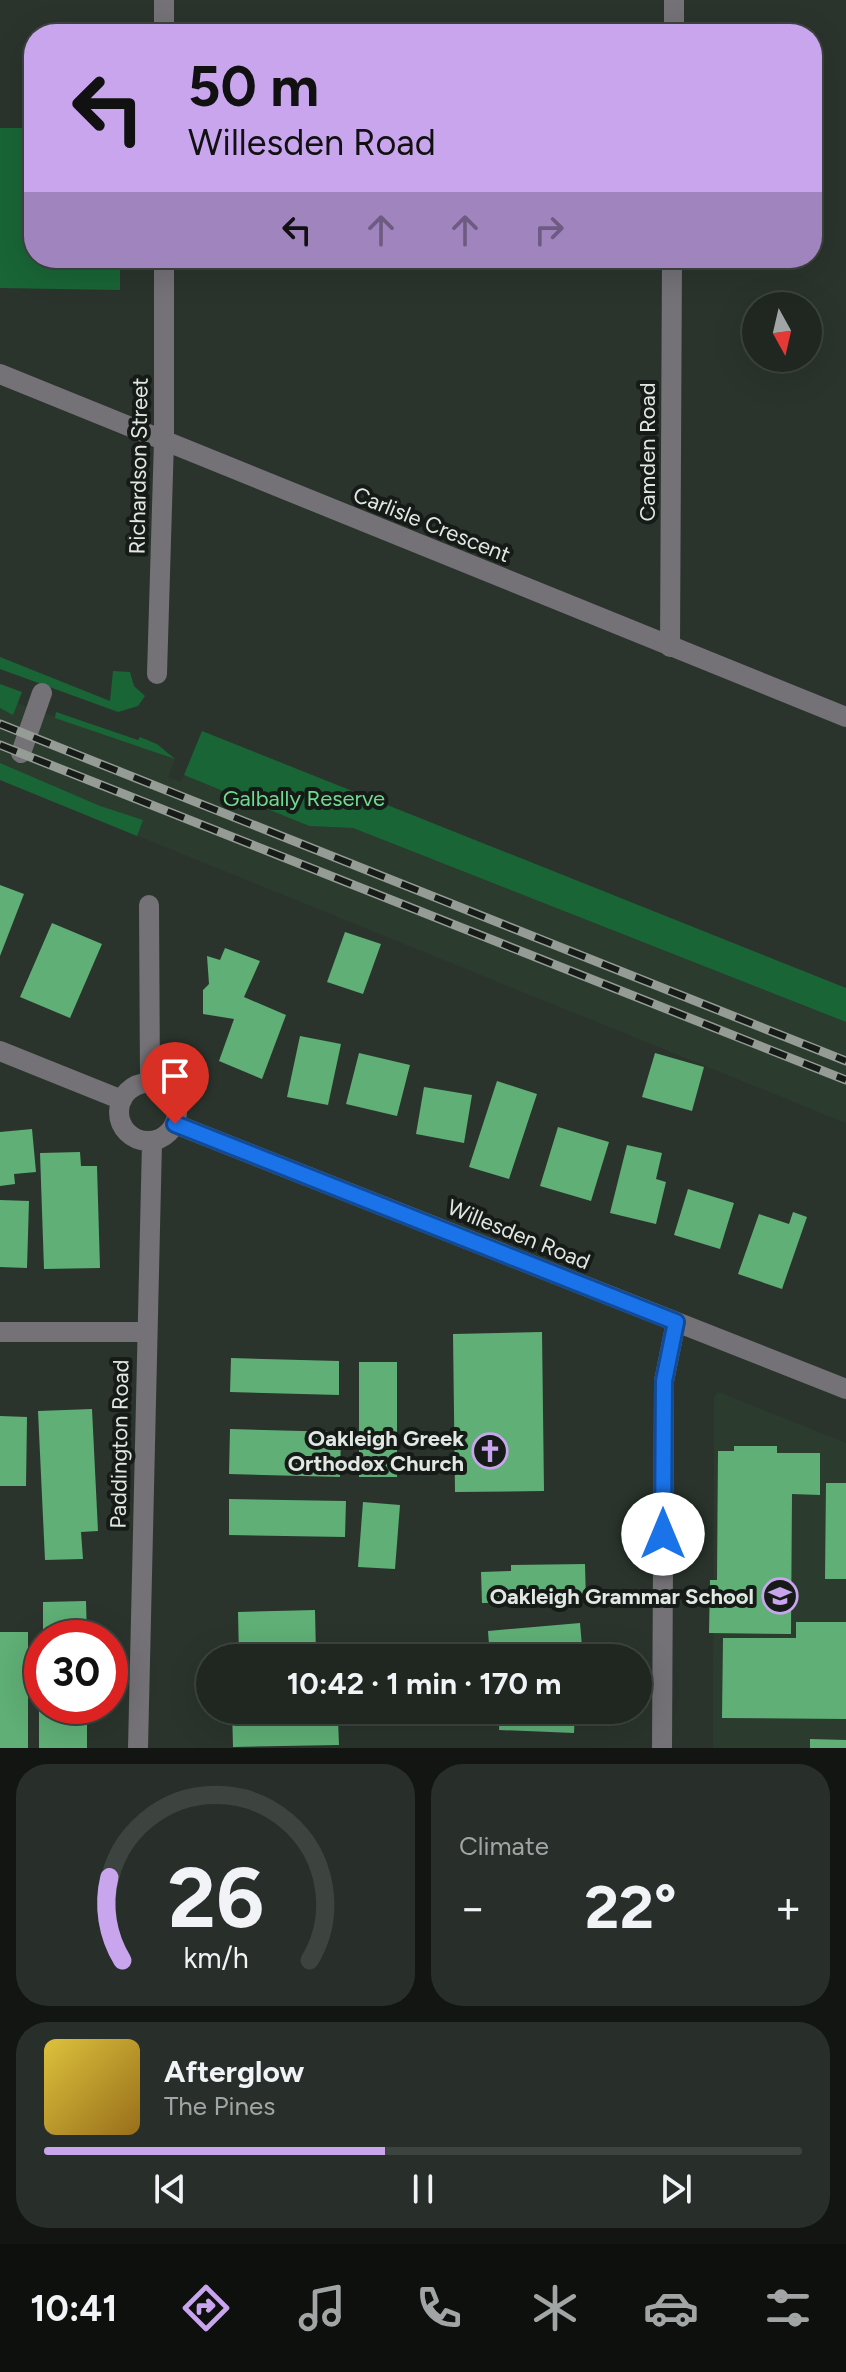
<!DOCTYPE html>
<html lang="en">
<head>
<meta charset="utf-8">
<style>
	body { margin:0; font-family:Figtree,sans-serif; background:#282f2a; color:#f1f3f6; height:100vh; display:flex; flex-direction:column; font-size:30px; white-space:nowrap }
	* { box-sizing:border-box; margin:0 }
	p { font-size:26px; color:#a2a5a5 }
	.icon { flex:none; width:44px; height:44px; fill:none; stroke:currentColor; stroke-width:2; stroke-linecap:round; stroke-linejoin:round }
	.map { position:relative; height:1748px; overflow:hidden }
	.panel { display:flex; flex-direction:column; gap:16px; padding:16px; background:#121512; flex:1 }
	.panel>* { flex:none }
	.top-card { position:absolute; left:24px; top:24px; width:798px; height:244px; border-radius:32px; box-shadow:0 8px 32px #0002,0 0 0 2px #3d443f; background:#c9a5ee; color:#111; overflow:hidden }
	.needle { width:52px; rotate:172deg }
	.fabs { position:absolute; left:742px; top:292px; display:grid; gap:16px }
	.fabs a { display:grid; place-items:center; width:80px; height:80px; border-radius:50%; background:#202721; box-shadow:0 8px 32px #0002,0 0 0 2px #3d443f; font-size:40px }
	.speed { position:absolute; left:24px; top:1620px; display:flex; gap:16px; font-size:40px; font-weight:700; text-align:center }
	.speed>* { display:grid; place-content:center; width:104px; height:104px; border-radius:50%; background:#202721; box-shadow:0 8px 32px #0002,0 0 0 2px #3d443f; line-height:1 }
	.speed .limit { border:12px solid #d22; background:#fff; color:#111 }
	.pin { position:absolute; display:grid; place-items:center; width:68px; height:68px; color:#fff; margin:-82px -34px; border-radius:50% 50% 50% 0; rotate:-45deg; box-shadow:0 0 8px #0007 }
	.pin .icon { rotate:45deg }
	.me { position:absolute; width:88px; margin:-44px; rotate:0deg; stroke-linejoin:round; filter:drop-shadow(0 0 6px #0008) }
	.turn { display:flex; align-items:center; gap:28px; height:168px; padding:0 32px; font-size:36px }
	.turn .icon { width:104px; height:104px; stroke-width:2.5 }
	.turn b { display:block; font-size:56px; line-height:68px }
	.lanes { display:flex; align-items:center; height:76px; padding:0 32px; background:#0003; justify-content:center; gap:40px; direction:ltr }
	.lanes .off { opacity:.35 }
	.big { font-size:60px; font-weight:700; line-height:1.1 }
	.panel .tile { flex:1; display:flex; flex-direction:column; justify-content:center; gap:12px; min-width:0; padding:0 28px; border-radius:32px; background:#282f2a }
	.panel .dial { align-items:center; gap:0 }
	.dial svg { height:208px; overflow:visible; fill:none; stroke:#3d443f; stroke-width:7; stroke-linecap:round; text-anchor:middle }
	.dial text { fill:#f1f3f6; stroke:none }
	.song { display:flex; align-items:center; gap:24px }
	.cover { width:96px; height:96px; border-radius:12px; background:linear-gradient(135deg,hsl(50 70% 55%),hsl(40 70% 35%)) }
	.played { height:8px; border-radius:4px; background:linear-gradient(90deg,#c9a5ee 45%,#3d443f 45%) }
	.keys { display:flex; justify-content:space-around; direction:ltr }
	.heat { display:flex; justify-content:space-between; align-items:center; font-size:44px; direction:ltr }
	.panel .tiles { flex:1; display:grid; gap:16px; grid-template-columns:1fr 1fr }
	.tile:last-child { grid-column:span 2 }
	.trip { position:absolute; left:196px; top:1644px; width:456px; height:80px; border-radius:40px; background:#202721; box-shadow:0 8px 32px #0002,0 0 0 2px #3d443f; font-weight:700; line-height:80px; text-align:center }
	.menu { display:flex; height:128px; justify-content:space-around; align-items:center; background:#0d100d; color:#a2a5a5 }
	.menu .icon { width:56px; height:56px }
	.menu .current { color:#c9a5ee }
	.menu b { font-size:36px; color:#f1f3f6 }
	.map>svg:first-child { display:block }
	.built { fill:#2b3c2f }
	.green { fill:#196536 }
	.building { fill:#5faf76 }
	.lines { fill:none; stroke-linecap:round; stroke-linejoin:round }
	.minor { stroke:#747177; stroke-width:20 }
	.rail-casing { stroke:#959c96; stroke-width:9 }
	.rail { stroke:#161b17; stroke-width:6; stroke-dasharray:18; stroke-linecap:butt }
	.route-casing { stroke:#114b97; stroke-width:20 }
	.route { stroke:#1a73e8; stroke-width:14 }
	.labels { text-anchor:middle; stroke-width:8; stroke-linejoin:round; paint-order:stroke }
	.street-label { font-size:22px; fill:#e1e7e2; stroke:#161b17 }
	.park-label { font-size:22px; fill:#70da90; stroke:#161b17 }
	.poi-label { font-size:22px; font-weight:bold; fill:#e1e7e2; stroke:#161b17; text-anchor:end }
</style>
</head>
<body>
<div class="map">
<svg width="846" height="1748" viewBox="0 0 846 1748">
	<rect width="100%" height="100%" fill="#2a342c"/>
	<path class="built" d="M0,697L175,759L168,777L181,782L184,775L309,826L353,828L846,1022V1123L0,780Z
		M718,1392L846,1443V1748H713L714,1397Z"/>
	<path class="green" d="M0,128H34V258H120V290L0,288Z
		M0,657L110,701L113,671L130,672L134,686L145,696L138,706L118,712L0,669Z
		M0,684L22,692L13,715L0,708Z
		M56,712L138,740L140,737L157,744L175,759L55,718Z
		M202,731L846,988V1022L353,828L309,826L184,775Z
		M0,763L100,806L143,820L137,836L0,780Z"/>
	<path class="building" d="M0,885L24,894L0,956Z
		M52,923L102,944L70,1018L20,997Z
		M345,932L381,944L363,994L327,982Z
		M225,948L260,961L244,997L286,1015L262,1079L219,1061L234,1019L203,1014V990L209,984L207,956L220,960Z
		M300,1036L341,1044L328,1105L287,1097Z
		M359,1053L410,1065L397,1116L346,1104Z
		M655,1053L704,1067L692,1111L642,1097Z
		M497,1081L537,1094L509,1179L469,1167Z
		M424,1087L472,1095L464,1143L416,1134Z
		M558,1127L609,1142L591,1201L540,1186Z
		M32,1129L36,1172L14,1174L15,1184L0,1186V1132Z
		M627,1145L662,1153L656,1179L666,1182L656,1224L610,1213Z
		M80,1152L81,1166H97L100,1268L44,1269L40,1153Z
		M688,1189L734,1203L720,1249L674,1235Z
		M0,1200L29,1201L27,1268L0,1267Z
		M793,1212L807,1217L782,1289L738,1274L759,1214L789,1224Z
		M542,1332L544,1491L455,1492L453,1334Z
		M231,1358L339,1361V1395L230,1392Z
		M359,1362H397V1477H359Z
		M92,1409L98,1531L81,1532L83,1559L45,1560L38,1411Z
		M0,1416L27,1417L26,1486H0Z
		M230,1429L341,1432L340,1477L229,1474Z
		M734,1446H777V1453H820V1495L792,1494L791,1634L709,1633L710,1580H717L718,1451H734Z
		M826,1483H846V1579H825Z
		M229,1499L346,1501L345,1537L229,1535Z
		M363,1502L400,1505L395,1569L358,1567Z
		M585,1564L586,1601L482,1603L481,1572L511,1571V1565Z
		M86,1601L87,1638H43V1602Z
		M315,1610L316,1655L239,1657L238,1612Z
		M796,1622H846V1719L722,1718L723,1638H796Z
		M580,1623L583,1658H490L488,1631Z
		M0,1632H28V1748H0Z
		M39,1697H42V1706H74V1711L87,1710V1748H39Z
		M232,1710H379L380,1719H338L339,1745L233,1747Z
		M500,1710H575L574,1733L499,1730Z
		M810,1739L846,1740V1748H810Z"/>
	<g class="lines">
		<path class="minor" d="M164,34V0
			M674,34V0
			M0,374L846,717
			M670,647L672,258
			M157,674L164,440V258
			M21,753L42,693
			M149,905L150,1083
			M0,1051L122,1100
			M119 1112a29 29 0 1 1 58 0a29 29 0 1 1-58 0Z
			M175,1124L846,1389
			M0,1332H145
			M138,1748L152,1142
			M662,1748L664,1381L676,1322"/>
		<defs>
			<path id="rail" d="M0,724L846,1061
				M0,745L846,1080"/>
		</defs>
		<use href="#rail" class="rail-casing"/>
		<use href="#rail" class="rail"/>
	</g>
	<g class="lines">
		<defs>
			<path id="route" d="M175,1124L676,1322L664,1381L663,1534"/>
		</defs>
		<use href="#route" class="route-casing"/>
		<use href="#route" class="route"/>
	</g>
	<defs>
		<symbol id="church-ring" viewBox="-11 -11 22 22"><circle r="9.5" fill="#161b17" stroke="#c9a5ee" stroke-width="1.5"/><path d="M-1.2-6h2.4v3.5h3.3v2.4h-3.3V6h-2.4V-.1h-3.3v-2.4h3.3Z" fill="#c9a5ee"/></symbol>
		<symbol id="school-ring" viewBox="-11 -11 22 22"><circle r="9.5" fill="#161b17" stroke="#c9a5ee" stroke-width="1.5"/><path d="M0-5L7-2L0 1L-7-2ZM-4 1L0 2.5L4 1V4Q0 6-4 4Z" fill="#c9a5ee"/></symbol>
	</defs>
	<g fill-rule="evenodd">
		<use href="#church-ring" x="470" y="1431" width="40" height="40"/>
		<use href="#school-ring" x="760" y="1576" width="40" height="40"/>
	</g>
	<g class="labels">
		<g class="street-label">
			<text transform="translate(647 452) rotate(-90)" y="8">Camden Road</text>
			<text transform="translate(138 466) rotate(-89)" y="8">Richardson Street</text>
			<text transform="translate(432 524) rotate(22)" y="8">Carlisle Crescent</text>
			<text transform="translate(519 1234) rotate(22)" y="8">Willesden Road</text>
			<text transform="translate(119 1444) rotate(-89)" y="8">Paddington Road</text>
		</g>
		<g class="park-label">
			<text x="304" y="806">Galbally Reserve</text>
		</g>
		<g class="poi-label">
			<text x="464" y="1446">Oakleigh Greek<tspan x="464" dy="25">Orthodox Church</tspan></text>
			<text x="754" y="1604">Oakleigh Grammar School</text>
		</g>
	</g>
</svg>
<div class="fabs">
<a><svg class="needle" viewBox="-14 -14 28 28"><path d="M0-13l5 13h-10z" fill="#e53935"/><path d="M0 13l5-13h-10z" fill="#a2a5a5"/></svg></a>
</div>
<div class="speed"><div class="limit">30</div></div>
<div class="pin" style="left:175px;top:1124px;background:#d93025"><svg class="icon" aria-label="arrive" viewBox="0 0 24 24"><path d="M6 21V4h12l-3 4 3 4H6"/></svg></div>
<svg class="me" style="left:663px;top:1534px" viewBox="-20 -20 40 40"><circle r="19" fill="#fff"/><path d="M0-13L10 11 0 6-10 11z" fill="#1a73e8"/></svg>
<div class="trip">10:42 · 1 min · 170 m</div>
<div class="top-card">
<div class="turn"><svg class="icon" aria-label="left" viewBox="0 0 24 24"><path d="M17 20v-9H6M10 6l-5 5 5 5"/></svg><div><b>50 m</b>Willesden Road</div></div>
<div class="lanes"><svg class="icon" aria-label="left" viewBox="0 0 24 24"><path d="M17 20v-9H6M10 6l-5 5 5 5"/></svg><svg class="icon off" aria-label="ahead" viewBox="0 0 24 24"><path d="M12 20V5M6 11l6-6 6 6"/></svg><svg class="icon off" aria-label="ahead" viewBox="0 0 24 24"><path d="M12 20V5M6 11l6-6 6 6"/></svg><svg class="icon off" aria-label="right" viewBox="0 0 24 24"><path d="M7 20v-9h11M14 6l5 5-5 5"/></svg></div>
</div>
</div>
<section class="panel">
<div class="tiles">
<div class="tile dial"><svg viewBox="0 0 100 80">
<path d="M14 69A42 42 0 1 1 86 69"/>
<path d="M14 69A42 42 0 0 1 9 37" stroke="#c9a5ee"/>
<text x="50" y="56" font-size="32" font-weight="700">26</text>
<text x="50" y="72" font-size="11">km/h</text>
</svg></div>
<div class="tile"><p>Climate</p>
<div class="heat"><a>−</a><b class="big">22°</b><a>+</a></div>
</div>
<div class="tile">
<div class="song"><i class="cover"></i><div><b>Afterglow</b><p>The Pines</p></div></div>
<div class="played"></div>
<div class="keys"><svg class="icon" aria-label="previous" viewBox="0 0 24 24"><path d="M18 5L8 12l10 7zM5 5v14"/></svg><svg class="icon" aria-label="pause" viewBox="0 0 24 24"><path d="M8 5v14M16 5v14"/></svg><svg class="icon" aria-label="next" viewBox="0 0 24 24"><path d="M6 5l10 7-10 7zM19 5v14"/></svg></div>
</div>
</div>
</section>
<nav class="menu">
<b>10:41</b>
<svg class="icon current" aria-label="directions" viewBox="0 0 24 24"><path d="M12 3l9 9-9 9-9-9zM9 14v-3h6M13 9l2 2-2 2"/></svg>
<svg class="icon" aria-label="music" viewBox="0 0 24 24"><path d="M9 18V5l10-2v13"/><circle cx="6" cy="18" r="3"/><circle cx="16" cy="16" r="3"/></svg>
<svg class="icon" aria-label="phone" viewBox="0 0 24 24"><path d="M5 4h4l2 5-3 2q2 4 5 5l2-3 5 2v4C11 20 4 13 5 4z"/></svg>
<svg class="icon" aria-label="climate" viewBox="0 0 24 24"><path d="M12 3v18M4 7l16 10M4 17L20 7"/></svg>
<svg class="icon" aria-label="car" viewBox="0 0 24 24"><path d="M5 17H2v-5l4-1 3-4h7l3 4 3 1v5h-3M9 17h6M6 11h13"/><circle cx="7" cy="17" r="2"/><circle cx="17" cy="17" r="2"/></svg>
<svg class="icon" aria-label="filters" viewBox="0 0 24 24"><path d="M4 7h16M4 17h16"/><circle cx="9" cy="7" r="2"/><circle cx="15" cy="17" r="2"/></svg>
</nav>
</body>
</html>
